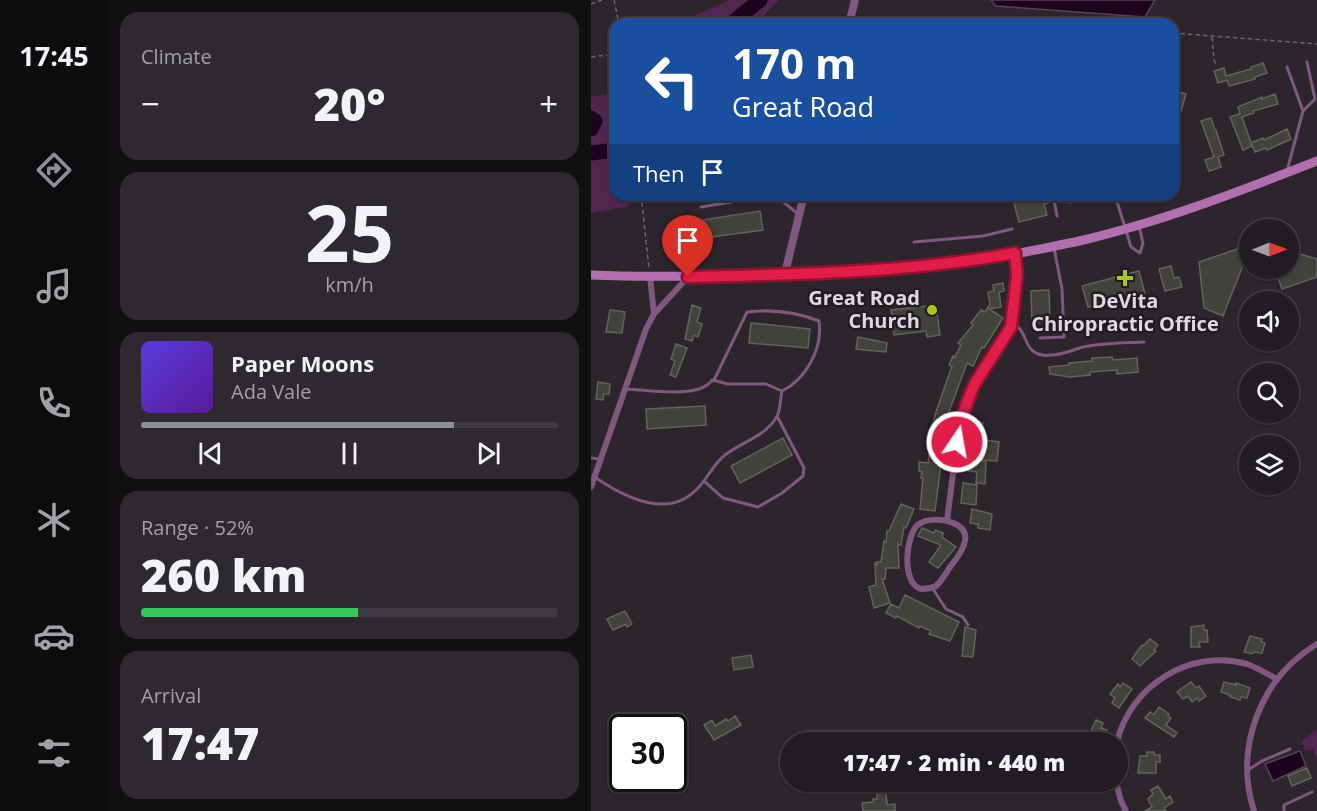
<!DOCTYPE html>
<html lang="en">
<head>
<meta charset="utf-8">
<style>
	body { margin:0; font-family:"Open Sans",sans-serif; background:#2d292e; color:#f1f3f6; height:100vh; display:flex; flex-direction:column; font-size:22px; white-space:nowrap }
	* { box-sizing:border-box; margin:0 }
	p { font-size:20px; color:#a2a1a5 }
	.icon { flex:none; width:33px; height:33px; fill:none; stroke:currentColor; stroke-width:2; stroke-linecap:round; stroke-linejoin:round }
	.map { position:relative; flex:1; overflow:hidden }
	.sheet { display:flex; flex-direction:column; gap:12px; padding:12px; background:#120f12; width:483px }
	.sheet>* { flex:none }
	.guide { position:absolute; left:18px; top:18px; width:570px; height:183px; border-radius:18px; box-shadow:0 2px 4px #0004,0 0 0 2px #3e3a3f; background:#1a4fa0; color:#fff; overflow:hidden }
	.needle { width:39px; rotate:89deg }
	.buttons { position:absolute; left:648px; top:219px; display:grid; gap:12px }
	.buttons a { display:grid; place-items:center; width:60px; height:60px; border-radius:50%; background:#211c21; box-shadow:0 2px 4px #0004,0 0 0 2px #3e3a3f; font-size:30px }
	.speed { position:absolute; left:18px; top:714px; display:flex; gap:12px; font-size:30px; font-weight:700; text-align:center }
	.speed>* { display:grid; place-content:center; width:78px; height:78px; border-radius:50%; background:#211c21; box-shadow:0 2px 4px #0004,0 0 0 2px #3e3a3f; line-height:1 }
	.speed .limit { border:3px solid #111; border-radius:9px; background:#fff; color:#111 }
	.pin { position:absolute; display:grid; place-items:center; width:51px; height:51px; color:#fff; margin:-62px -26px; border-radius:50% 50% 50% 0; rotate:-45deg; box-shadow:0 0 6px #0007 }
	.pin .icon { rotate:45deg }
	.me { position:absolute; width:66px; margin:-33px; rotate:12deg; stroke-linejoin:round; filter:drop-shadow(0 0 4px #0008) }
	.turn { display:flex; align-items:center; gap:21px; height:126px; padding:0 24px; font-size:27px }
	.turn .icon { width:78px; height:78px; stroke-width:2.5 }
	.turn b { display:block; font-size:42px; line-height:51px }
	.then { display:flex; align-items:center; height:57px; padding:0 24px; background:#0003; gap:12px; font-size:22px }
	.big { font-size:45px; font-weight:800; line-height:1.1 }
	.sheet .widget { flex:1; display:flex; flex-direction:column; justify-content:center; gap:9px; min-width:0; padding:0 21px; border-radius:18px; background:#2d292e }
	.sheet .dial { align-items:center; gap:0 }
	.dial b { font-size:78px; line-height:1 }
	.song { display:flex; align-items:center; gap:18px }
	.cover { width:72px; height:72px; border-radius:9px; background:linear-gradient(135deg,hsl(250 70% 55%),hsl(270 70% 35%)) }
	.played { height:6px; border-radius:3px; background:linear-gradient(90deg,#8c9099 75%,#3e3a3f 75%) }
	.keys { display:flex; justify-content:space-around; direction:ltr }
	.heat { display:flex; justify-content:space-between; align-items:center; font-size:33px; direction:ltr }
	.charge { height:9px; border-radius:4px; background:linear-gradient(90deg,#34c759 52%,#3e3a3f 0) }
	.trip { position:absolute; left:189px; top:732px; width:348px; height:60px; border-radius:30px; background:#211c21; box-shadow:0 2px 4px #0004,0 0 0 2px #3e3a3f; font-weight:800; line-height:60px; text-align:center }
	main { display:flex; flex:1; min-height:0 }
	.dock { display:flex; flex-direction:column; width:108px; justify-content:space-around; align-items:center; background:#0d0b0d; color:#a2a1a5 }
	.dock .icon { width:42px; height:42px }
	.dock .selected { color:#8c9099 }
	.dock b { font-size:27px; color:#f1f3f6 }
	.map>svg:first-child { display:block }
	.green { fill:#512751 }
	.water { fill:#1d021d; stroke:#574257; stroke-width:1.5 }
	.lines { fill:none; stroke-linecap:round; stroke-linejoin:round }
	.river { stroke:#1d021d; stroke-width:15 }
	.building { fill:#41433a; stroke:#61645a; stroke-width:1.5 }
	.path { stroke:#6d676d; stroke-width:1.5; stroke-dasharray:4.5 3; stroke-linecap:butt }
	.service { stroke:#7f577f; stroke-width:3 }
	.minor { stroke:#7f577f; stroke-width:6 }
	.tertiary { stroke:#7f577f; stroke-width:8 }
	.secondary { stroke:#b16fb0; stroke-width:9 }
	.route-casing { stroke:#92132f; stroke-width:15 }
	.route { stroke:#e11d48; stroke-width:10 }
	.poi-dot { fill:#aac718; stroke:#221c22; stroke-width:2 }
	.labels { text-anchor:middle; stroke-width:5; stroke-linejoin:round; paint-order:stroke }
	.poi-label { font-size:20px; font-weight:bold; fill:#ded9de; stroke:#221c22; text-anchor:end }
</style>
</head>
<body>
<main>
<nav class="dock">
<b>17:45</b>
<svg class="icon selected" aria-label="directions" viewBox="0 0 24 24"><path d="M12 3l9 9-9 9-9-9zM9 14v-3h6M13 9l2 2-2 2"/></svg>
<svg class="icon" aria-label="music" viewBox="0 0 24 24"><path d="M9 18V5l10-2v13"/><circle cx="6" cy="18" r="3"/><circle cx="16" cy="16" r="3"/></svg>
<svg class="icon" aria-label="phone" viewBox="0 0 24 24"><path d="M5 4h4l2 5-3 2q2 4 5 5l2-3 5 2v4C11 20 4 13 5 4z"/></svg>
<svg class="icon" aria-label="climate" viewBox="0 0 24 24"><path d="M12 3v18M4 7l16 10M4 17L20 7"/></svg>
<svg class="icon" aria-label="car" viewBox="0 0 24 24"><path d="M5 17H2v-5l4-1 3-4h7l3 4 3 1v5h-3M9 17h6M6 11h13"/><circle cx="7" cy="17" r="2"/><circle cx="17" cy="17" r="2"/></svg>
<svg class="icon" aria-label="filters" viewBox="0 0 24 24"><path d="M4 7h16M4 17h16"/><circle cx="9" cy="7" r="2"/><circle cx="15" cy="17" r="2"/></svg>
</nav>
<section class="sheet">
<div class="widget"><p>Climate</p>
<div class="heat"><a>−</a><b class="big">20°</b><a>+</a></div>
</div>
<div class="widget dial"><b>25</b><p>km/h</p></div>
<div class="widget">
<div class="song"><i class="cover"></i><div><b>Paper Moons</b><p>Ada Vale</p></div></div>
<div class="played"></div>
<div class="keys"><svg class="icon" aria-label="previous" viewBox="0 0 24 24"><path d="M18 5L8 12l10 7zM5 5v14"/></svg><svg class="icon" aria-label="pause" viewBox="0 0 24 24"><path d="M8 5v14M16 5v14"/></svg><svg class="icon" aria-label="next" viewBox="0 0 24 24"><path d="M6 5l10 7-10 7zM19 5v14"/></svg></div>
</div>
<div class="widget"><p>Range · 52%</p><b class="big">260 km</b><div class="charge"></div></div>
<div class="widget"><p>Arrival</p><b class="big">17:47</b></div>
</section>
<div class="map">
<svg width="726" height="811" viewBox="0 0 726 811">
	<rect width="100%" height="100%" fill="#2c252c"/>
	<path class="green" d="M139,0H188L165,24H93L94,20Z
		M24,93V195H36L38,206L0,213V97Z
		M726,730V760L722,749L714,751L711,740Z"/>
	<path class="water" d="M400,0H564L554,17L405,6Z
		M709,751L715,766L682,781L674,764Z"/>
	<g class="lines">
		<path class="river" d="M143,24V21L169,0
			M0,118L4,121L0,129
			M0,153L24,150"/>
	</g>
	<path class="building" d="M672,63L676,73L664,77V79L638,86L636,80L627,83L623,71L633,68L635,76L660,69V67Z
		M583,91L595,94L587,121L582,120Z
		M684,94L687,104L662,111L663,113L651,117L661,146L652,150L639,117L649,114L647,107L671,97V99Z
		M620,118L624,130H625L633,155L627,157L630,167L618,171L614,160L623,157L610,121Z
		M696,129L700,139L676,150L675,148L664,152L660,143L672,138L673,140Z
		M421,195H454L457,203L453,204L456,215L428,222Z
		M477,195H506L507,199L479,203Z
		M169,211L172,230L114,238L111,220Z
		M658,245V250L632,316L613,308L608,262Z
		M709,254L726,259V277L691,289L684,268H698V257Z
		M580,266L583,278L588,277L591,287L574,291L568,269Z
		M548,271L554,294L497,307L491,286Z
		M412,283L413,291L408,292L410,307L398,309L412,318L393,348L391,347L382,366L376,363L356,417L344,511L329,509L332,478H330L331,472L328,471V462L337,463L344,415L361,366L358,365L362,356L364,357L370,345L367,343L382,325L380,323L390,310L394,312L399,304L397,292L403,291L402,285Z
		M458,290L459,322L441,323L440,291Z
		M101,305L110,308L106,322L111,324L107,337L103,335L101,341L94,339Z
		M345,305L349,335L336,337L335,331L303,335L300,310Z
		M19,310L34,312L31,333L15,332Z
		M160,323L219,329L217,348L158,343Z
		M267,337L296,343L295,352L265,349Z
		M85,344L96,348L85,377L79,375L84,361L80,359Z
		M521,357L522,360L546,358L547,372L526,374V370L499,372V375L479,377L459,374L458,367L478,365V363L501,361V358Z
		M7,382L19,384L18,394H13L12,400L5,399Z
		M114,406L115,425L56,429L55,409Z
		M378,421L392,423L390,442L376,441Z
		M192,438L201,455L149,483L140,466Z
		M394,440L408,442L406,461L392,460Z
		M374,459L395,462L394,484L385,483L386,472L373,470Z
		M372,483L386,485L385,505L370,503Z
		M310,504L323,509L315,528L313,527L310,545L307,544L308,568H295L294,579H291L299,603L283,608L278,587L285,585L284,563L286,565V562H290L293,541L295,542L296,531H298Z
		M381,509L401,514L399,530L387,528V524L379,523Z
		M331,528L343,533L344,530L352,533L351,537L365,547L347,568L338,562L350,545L327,536Z
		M314,595L368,622L359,641L338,634L340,631L329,626L328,628L306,616L305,618L295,613L300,604L308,608Z
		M34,611L41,624L36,627L35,624L22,630L16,619Z
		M613,625V630H616L617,642H608L609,647H600V627Z
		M374,627L385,630L382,657L371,656Z
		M659,636L671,639L670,642L674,643L671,653L662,652L661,654L653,652Z
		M559,639L567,645L563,650L565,651L549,666L541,659L551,645L552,646Z
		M160,655L162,667L143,670L141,658Z
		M600,682L605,688L608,686L615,696L608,701L606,698L601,702L597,696L592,699L586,692Z
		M633,682L645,685V683L659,688L656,698L650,697L649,700L639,697V695L630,692Z
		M532,683L541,689L528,708L521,703L524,698L519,694L527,684L529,687Z
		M568,707L578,714L577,716L580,718L575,725L586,733L583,737L554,718L559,712L563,715Z
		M144,716L150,725L123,740L113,725L121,720L124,726L135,719L137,721Z
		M505,720L512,723L510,728L516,730L511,742H495Z
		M556,752H563V755H569V762H565V773H547L549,756H556Z
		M716,768L720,778L701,786L697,776Z
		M485,782H502L504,790L494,793L493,789L487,790Z
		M567,786L575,799L579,796L582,802L573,808L575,811H554L561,807L557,799L562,794L560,790Z
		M295,793L296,805L304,804V811H272L271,803L282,802V799H286V794Z"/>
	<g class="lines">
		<path class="path" d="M23,0L28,24
			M0,4L11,0
			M267,23L347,18L419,19L476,24
			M582,33L726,44
			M621,37L623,60L625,64
			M0,57L24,54
			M50,195L58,269"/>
		<path class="service" d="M696,67L712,111
			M696,171L712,111L724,99L716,62
			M462,195L466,216
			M524,195L540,247L549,253L552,243L548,226
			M190,200L207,214
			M110,207L165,198L190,200L209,195
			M323,242L392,236L421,229
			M421,322C436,331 433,345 442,351C447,355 454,356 460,355C471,355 482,350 492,347C511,343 533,343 553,342
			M449,338L473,337L471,289L463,248
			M34,389C56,390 88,395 108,389C115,387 119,383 124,378L156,312C181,309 205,312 228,321C232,349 215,379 191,391L175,384H137L121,380
			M0,458L9,459
			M5,478C33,497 76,519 105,490C116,480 122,464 134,455C151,442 173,437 185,418C190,411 189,399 191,391
			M113,481L132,498L167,507L191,493L212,476L213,468L186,416
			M342,589L355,609L372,617L377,625
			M657,770L671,761L699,749
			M693,811V805L721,792"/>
		<path class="minor" d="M59,277L63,314
			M0,487L55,329L63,314L97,277
			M356,521C387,529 372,551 359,567C355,573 351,581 345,586C341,588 336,589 331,589C309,585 315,532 328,524C335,519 347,519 356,521L367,434L374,406L391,371L416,336L420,327L426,275L424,253
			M526,742C539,686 599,648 656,664C667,668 676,674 686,679
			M525,782L530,801L535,811
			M663,811C643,748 669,678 726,644"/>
		<path class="tertiary" d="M258,24L264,0
			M194,273L213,195"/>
		<path class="secondary" d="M0,275C64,278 127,276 191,273C253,271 316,270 377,262C413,257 449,249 484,242C567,223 647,192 726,161"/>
	</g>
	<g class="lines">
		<defs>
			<path id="route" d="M97,277C206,274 317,273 424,253L426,275L420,327L383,385L371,416L366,442"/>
		</defs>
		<use href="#route" class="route-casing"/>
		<use href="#route" class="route"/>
	</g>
	<g class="poi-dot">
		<path d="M531 269h6v6h6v6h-6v6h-6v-6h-6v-6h6z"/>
		<circle cx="341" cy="310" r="6"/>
	</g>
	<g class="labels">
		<g class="poi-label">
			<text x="329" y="305">Great Road<tspan x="329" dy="23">Church</tspan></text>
			<text x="534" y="308" text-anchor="middle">DeVita<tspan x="534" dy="23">Chiropractic Office</tspan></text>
		</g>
	</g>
</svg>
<div class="buttons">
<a><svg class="needle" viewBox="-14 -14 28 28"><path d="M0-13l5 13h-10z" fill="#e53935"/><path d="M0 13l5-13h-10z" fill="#a2a1a5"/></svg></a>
<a><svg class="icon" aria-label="sound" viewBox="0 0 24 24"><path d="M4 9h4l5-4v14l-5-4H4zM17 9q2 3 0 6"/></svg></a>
<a><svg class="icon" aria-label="search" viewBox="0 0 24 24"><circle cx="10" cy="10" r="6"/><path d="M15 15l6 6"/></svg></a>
<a><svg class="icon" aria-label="layers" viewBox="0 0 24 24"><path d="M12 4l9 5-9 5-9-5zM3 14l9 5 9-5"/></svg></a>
</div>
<div class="speed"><div class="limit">30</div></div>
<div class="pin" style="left:97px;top:277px;background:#d93025"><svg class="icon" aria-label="arrive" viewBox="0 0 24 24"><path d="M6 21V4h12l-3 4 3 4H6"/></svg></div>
<svg class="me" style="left:366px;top:442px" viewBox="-20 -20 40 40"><circle r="17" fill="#e11d48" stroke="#fff" stroke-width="3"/><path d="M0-11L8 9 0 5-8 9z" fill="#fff"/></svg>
<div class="trip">17:47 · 2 min · 440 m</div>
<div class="guide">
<div class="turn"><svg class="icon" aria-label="left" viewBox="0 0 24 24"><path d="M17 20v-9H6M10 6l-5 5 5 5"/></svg><div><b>170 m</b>Great Road</div></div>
<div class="then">Then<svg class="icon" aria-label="arrive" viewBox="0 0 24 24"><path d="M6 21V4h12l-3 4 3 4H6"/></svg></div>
</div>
</div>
</main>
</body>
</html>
